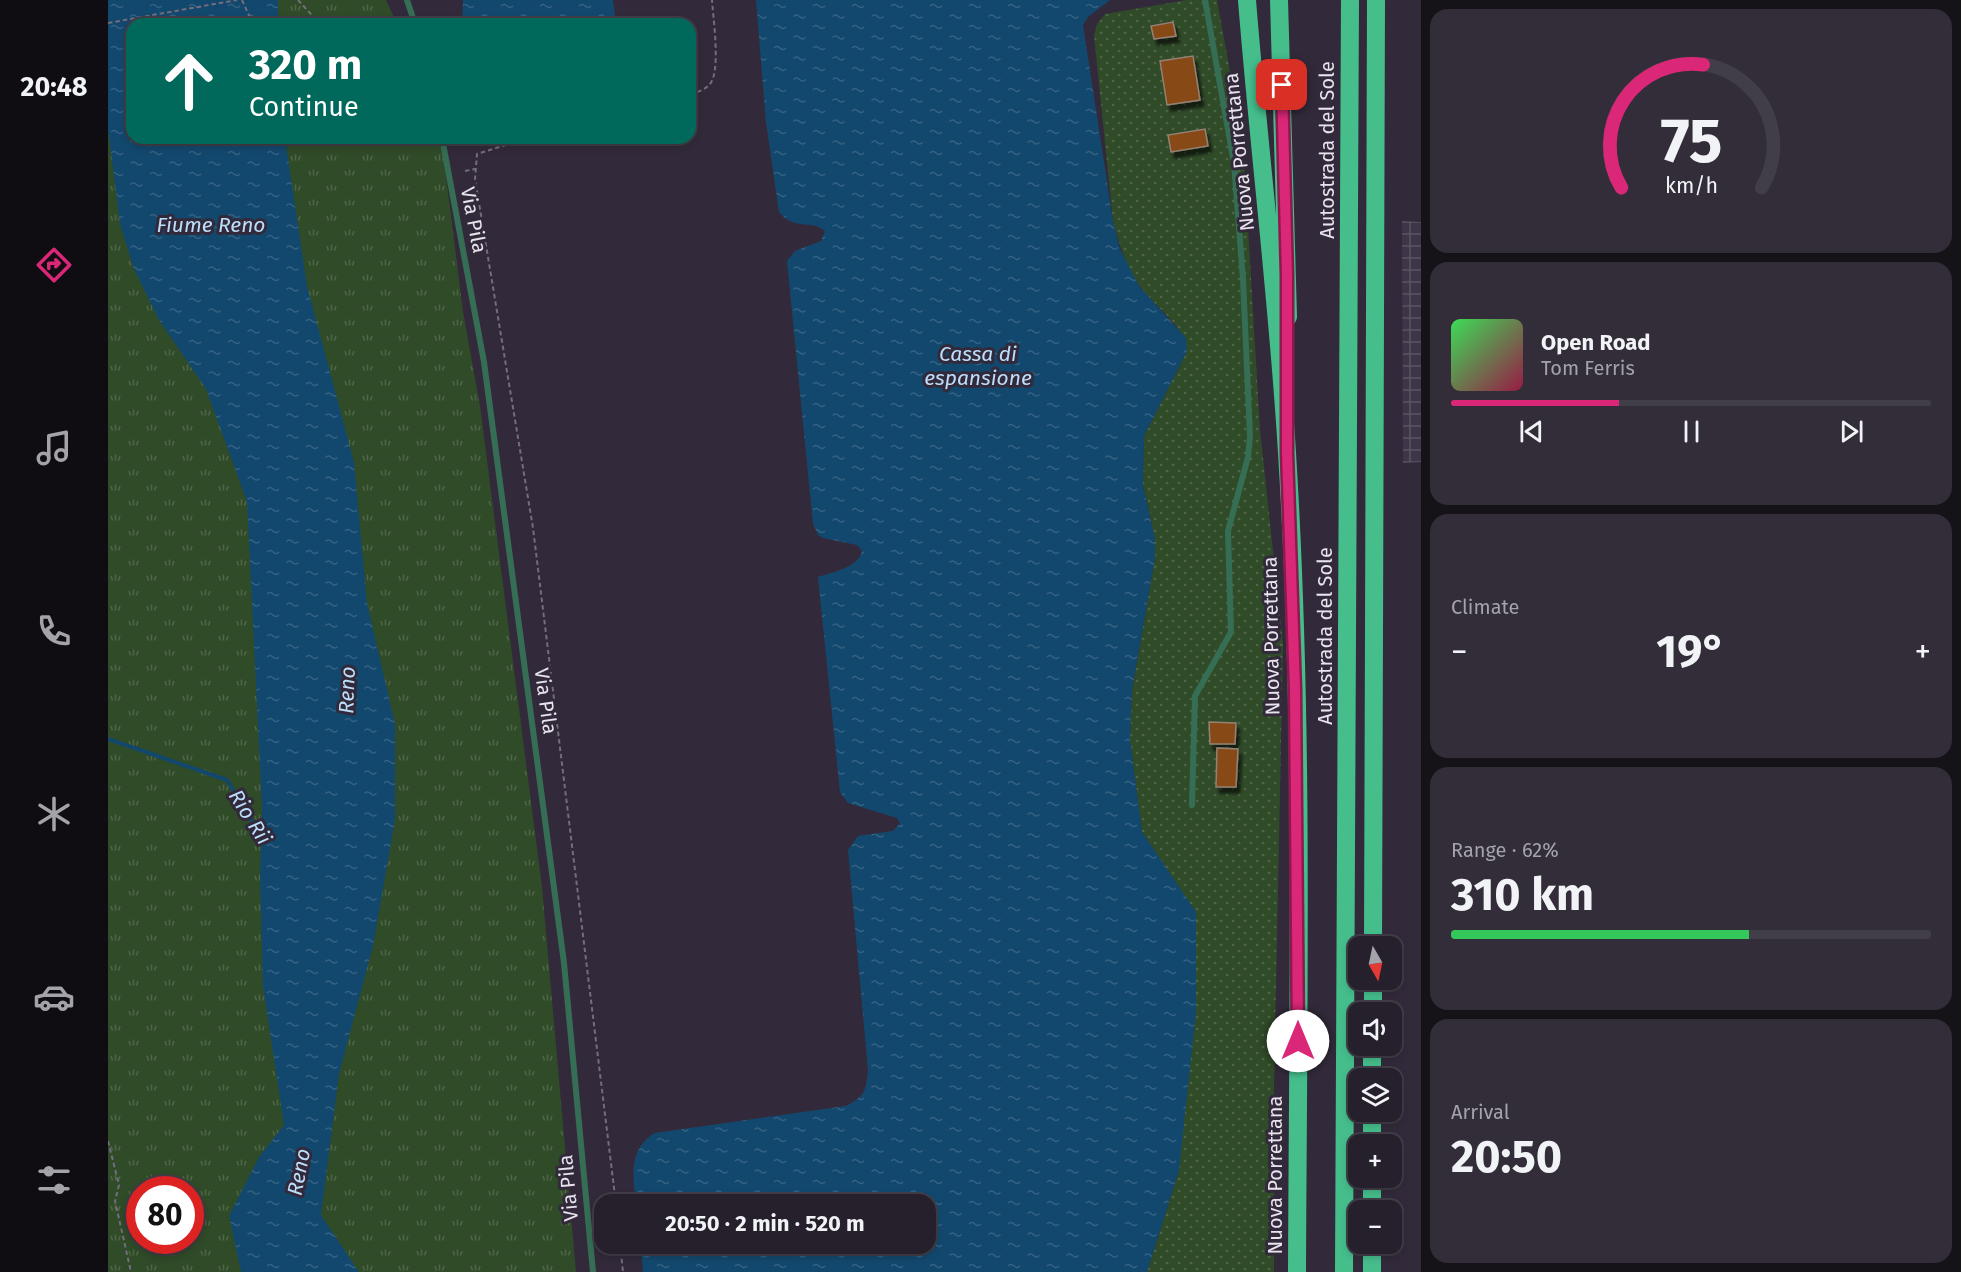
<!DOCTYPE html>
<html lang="en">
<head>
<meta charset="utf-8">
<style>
	body { margin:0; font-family:"Fira Sans",sans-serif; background:#322d38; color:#f1f3f6; height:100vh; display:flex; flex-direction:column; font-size:22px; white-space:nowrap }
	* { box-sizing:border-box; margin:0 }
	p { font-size:20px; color:#a4a3a9 }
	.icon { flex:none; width:33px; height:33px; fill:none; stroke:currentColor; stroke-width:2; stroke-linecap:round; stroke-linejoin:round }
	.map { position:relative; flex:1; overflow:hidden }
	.side { display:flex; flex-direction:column; gap:9px; padding:9px; background:#151218; width:540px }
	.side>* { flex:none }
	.guide { position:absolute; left:18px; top:18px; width:570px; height:126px; border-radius:18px; box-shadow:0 3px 9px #0003,0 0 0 2px #423e48; background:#00695c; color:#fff; overflow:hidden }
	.needle { width:39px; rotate:171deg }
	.controls { position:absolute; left:1240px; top:936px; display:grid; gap:12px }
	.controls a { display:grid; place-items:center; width:54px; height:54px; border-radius:12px; background:#26202c; box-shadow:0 3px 9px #0003,0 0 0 2px #423e48; font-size:30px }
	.speed { position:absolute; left:18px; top:1176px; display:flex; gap:12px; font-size:30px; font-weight:700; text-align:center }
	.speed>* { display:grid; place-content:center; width:78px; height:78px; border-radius:50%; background:#26202c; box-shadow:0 3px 9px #0003,0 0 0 2px #423e48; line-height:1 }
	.speed .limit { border:9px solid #d22; background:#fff; color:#111 }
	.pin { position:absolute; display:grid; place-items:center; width:51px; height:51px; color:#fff; margin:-26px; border-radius:12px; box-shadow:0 3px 9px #0006 }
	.me { position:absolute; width:66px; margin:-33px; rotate:0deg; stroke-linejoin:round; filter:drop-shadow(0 0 4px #0008) }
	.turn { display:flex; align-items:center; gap:21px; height:126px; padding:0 24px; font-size:27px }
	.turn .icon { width:78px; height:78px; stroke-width:2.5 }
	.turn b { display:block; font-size:42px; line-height:51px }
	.big { font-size:45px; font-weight:700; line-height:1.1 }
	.side .tile { flex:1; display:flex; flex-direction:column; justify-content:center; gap:9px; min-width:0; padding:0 21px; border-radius:18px; background:#322d38 }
	.side .dial { align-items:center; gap:0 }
	.dial svg { height:156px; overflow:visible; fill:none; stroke:#423e48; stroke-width:7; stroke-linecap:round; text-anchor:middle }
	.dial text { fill:#f1f3f6; stroke:none }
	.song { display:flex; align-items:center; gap:18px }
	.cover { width:72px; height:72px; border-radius:9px; background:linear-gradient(135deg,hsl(130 70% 55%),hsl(340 70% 35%)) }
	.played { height:6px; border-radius:3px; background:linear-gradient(90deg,#db2777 35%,#423e48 35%) }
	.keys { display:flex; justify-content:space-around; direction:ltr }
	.heat { display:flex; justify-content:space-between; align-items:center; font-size:33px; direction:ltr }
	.charge { height:9px; border-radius:4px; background:linear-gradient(90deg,#34c759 62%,#423e48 0) }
	.trip { position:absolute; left:486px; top:1194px; width:342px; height:60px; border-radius:18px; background:#26202c; box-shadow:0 3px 9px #0003,0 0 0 2px #423e48; font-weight:700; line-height:60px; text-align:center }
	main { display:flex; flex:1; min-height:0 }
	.dock { display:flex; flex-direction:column; width:108px; justify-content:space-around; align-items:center; background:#0f0d12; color:#a4a3a9 }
	.dock .icon { width:42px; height:42px }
	.dock .on { color:#db2777 }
	.dock b { font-size:27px; color:#f1f3f6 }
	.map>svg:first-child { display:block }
	.industrial { fill:url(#industrial-grid) }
	.grass { fill:url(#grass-dots) }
	.park { fill:url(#park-tufts); fill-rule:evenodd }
	.water { fill:url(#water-ripples) }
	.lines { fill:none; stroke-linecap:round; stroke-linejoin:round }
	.stream { stroke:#13486e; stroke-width:4 }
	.building { fill:#874a16; stroke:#948175; stroke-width:1.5; filter:url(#shadow) }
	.path { stroke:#746d7b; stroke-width:2; stroke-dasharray:4.5 3; stroke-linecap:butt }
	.lane { stroke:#356e54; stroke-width:6 }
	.highway { stroke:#45be8c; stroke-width:18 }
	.route-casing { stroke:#8e194d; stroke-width:15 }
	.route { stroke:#db2777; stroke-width:10 }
	.labels { text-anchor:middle; stroke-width:6; stroke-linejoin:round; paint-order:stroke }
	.street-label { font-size:20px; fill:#e8e3ed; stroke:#322a3a }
	.water-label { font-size:21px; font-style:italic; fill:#bcdefb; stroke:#322a3a }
</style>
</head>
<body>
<main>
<nav class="dock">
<b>20:48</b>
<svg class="icon on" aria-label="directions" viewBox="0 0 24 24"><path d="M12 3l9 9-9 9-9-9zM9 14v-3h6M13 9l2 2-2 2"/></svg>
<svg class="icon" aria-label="music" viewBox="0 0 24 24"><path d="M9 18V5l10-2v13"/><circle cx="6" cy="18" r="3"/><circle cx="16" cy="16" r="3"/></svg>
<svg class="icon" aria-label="phone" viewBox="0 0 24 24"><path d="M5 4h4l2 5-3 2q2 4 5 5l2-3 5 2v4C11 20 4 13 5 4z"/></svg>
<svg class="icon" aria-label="climate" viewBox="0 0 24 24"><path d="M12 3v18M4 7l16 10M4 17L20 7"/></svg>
<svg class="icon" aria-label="car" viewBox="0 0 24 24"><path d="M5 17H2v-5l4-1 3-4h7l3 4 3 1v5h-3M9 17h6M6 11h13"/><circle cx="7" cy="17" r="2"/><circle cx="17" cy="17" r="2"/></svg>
<svg class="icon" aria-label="filters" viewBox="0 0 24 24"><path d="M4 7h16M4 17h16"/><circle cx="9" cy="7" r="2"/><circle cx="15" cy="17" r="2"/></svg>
</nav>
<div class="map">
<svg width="1313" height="1272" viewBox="0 0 1313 1272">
	<defs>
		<pattern id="industrial-grid" width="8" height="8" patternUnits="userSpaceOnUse" patternTransform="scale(1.5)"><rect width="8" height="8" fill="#3f3549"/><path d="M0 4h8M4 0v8" fill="none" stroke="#5b5264"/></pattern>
		<pattern id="grass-dots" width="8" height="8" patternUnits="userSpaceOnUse" patternTransform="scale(1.5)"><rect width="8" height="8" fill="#304b28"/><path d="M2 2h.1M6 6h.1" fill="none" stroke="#4e6548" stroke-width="1.8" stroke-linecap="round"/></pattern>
		<pattern id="park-tufts" width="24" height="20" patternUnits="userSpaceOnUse" patternTransform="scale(1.5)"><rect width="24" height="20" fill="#304b28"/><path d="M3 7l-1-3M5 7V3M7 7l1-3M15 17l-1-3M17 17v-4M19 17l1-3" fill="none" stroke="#4e6548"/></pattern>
		<pattern id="water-ripples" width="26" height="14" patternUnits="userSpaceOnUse" patternTransform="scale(1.5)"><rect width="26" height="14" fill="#13486e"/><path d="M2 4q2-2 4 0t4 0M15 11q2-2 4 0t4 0" fill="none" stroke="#356283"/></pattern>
		<filter id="shadow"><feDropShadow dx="3.5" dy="6" stdDeviation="1.5" flood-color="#0009"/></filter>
	</defs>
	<rect width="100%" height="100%" fill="#322a3a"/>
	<path class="industrial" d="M1294,221L1313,222V462L1295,463Z"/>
	<path class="grass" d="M1079,0H1109L1135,143L1152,430L1175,644L1166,1084V1272H1039L1071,1170L1088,913L1034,832L1022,740L1024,691L1047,558L1043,519L1035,485L1036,436L1079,351C1076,324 1046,307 1031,285C1018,266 1011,244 1005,221L986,35L989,24L997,14Z"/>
	<path class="park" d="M0,0H278L289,24H24V138H330L336,160L355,312L372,406L434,887L468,1272H0ZM32,1190H82V1240H32Z"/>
	<path class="water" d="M0,0H170V24H24V138H177L199,286L246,462L259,603L287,724V820L265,946L231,1074L213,1215L251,1272H133L121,1216L151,1157L176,1125L155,986L152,877L154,808L139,502L98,389L51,320L26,269L12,224L0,129Z
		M355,0H505L508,24H354Z
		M648,0H1002L980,17L975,25L1005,221L1012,249L1031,286L1078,338L1079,351L1036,436L1035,485L1047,539V558L1024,690L1022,740L1034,832L1088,912V1012L1071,1170L1039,1272H535L532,1244H818V1204H528C525,1177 520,1149 547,1133L738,1106C757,1096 758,1091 760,1070L740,850L750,836L785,831L792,823L789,818L740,803L732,792L710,577C725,572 750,568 754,551L749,545L715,538L710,535L705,524L679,261L687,251L713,241L717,231C704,219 686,231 671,212L658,122Z"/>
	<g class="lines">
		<path class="stream" d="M0,739L119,780L156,841"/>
	</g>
	<path class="building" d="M1065,22L1068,36L1046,39L1043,26Z
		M1085,56L1092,100L1059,105L1052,61Z
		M1097,129L1100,146L1063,152L1060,135Z
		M1101,722L1128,723L1127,744H1102Z
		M1109,748L1130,749L1128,787H1108Z"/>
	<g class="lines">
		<path class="path" d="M134,0L143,20L140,24
			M190,0L212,24
			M0,23L129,0
			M582,94C590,92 597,90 602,84C613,71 605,17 604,0
			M420,138L369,154L367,179L425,528L508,1204
			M357,171L367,169
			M0,1141L11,1185L7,1201L23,1272
			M512,1244L515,1272"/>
		<path class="lane" d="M299,0L307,24
			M334,138L376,362L456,963L485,1272
			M1084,805L1087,696L1123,632L1120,531L1140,457L1142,437L1135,279L1126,163L1097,0"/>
		<path class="highway" d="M1139,0C1151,151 1170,301 1179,453C1196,725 1190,999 1189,1272
			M1171,0L1180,317
			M1265,946L1268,0
			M1265,1012V980
			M1264,1078V1046
			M1264,1144V1112
			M1264,1210V1178
			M1236,1272L1242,0
			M1264,1272V1244"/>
	</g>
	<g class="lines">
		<defs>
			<path id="route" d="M1174,85L1179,275V453L1187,689L1190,1041"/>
		</defs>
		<use href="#route" class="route-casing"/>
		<use href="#route" class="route"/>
	</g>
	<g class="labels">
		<g class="street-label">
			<text transform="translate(1219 150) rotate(-90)" y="7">Autostrada del Sole</text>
			<text transform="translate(1131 152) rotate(-96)" y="7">Nuova Porrettana</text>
			<text transform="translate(366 220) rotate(79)" y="7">Via Pila</text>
			<text transform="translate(1163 636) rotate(-91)" y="7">Nuova Porrettana</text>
			<text transform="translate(1217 636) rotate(-90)" y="7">Autostrada del Sole</text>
			<text transform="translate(438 701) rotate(82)" y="7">Via Pila</text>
			<text transform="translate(1167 1175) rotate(-90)" y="7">Nuova Porrettana</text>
			<text transform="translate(460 1188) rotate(-95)" y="7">Via Pila</text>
		</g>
		<g class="water-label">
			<text x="103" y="232">Fiume Reno</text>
			<text x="870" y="361">Cassa di<tspan x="870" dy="24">espansione</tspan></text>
			<text transform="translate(239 690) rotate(-88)" y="7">Reno</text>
			<text transform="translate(142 817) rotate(58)" y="7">Rio Rii</text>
			<text transform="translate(191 1172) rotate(-79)" y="7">Reno</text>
		</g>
	</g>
</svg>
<div class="controls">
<a><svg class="needle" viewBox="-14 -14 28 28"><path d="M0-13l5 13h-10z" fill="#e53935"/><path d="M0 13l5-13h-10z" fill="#a4a3a9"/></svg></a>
<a><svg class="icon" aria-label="sound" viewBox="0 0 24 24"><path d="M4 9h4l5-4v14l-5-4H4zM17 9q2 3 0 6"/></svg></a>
<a><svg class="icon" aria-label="layers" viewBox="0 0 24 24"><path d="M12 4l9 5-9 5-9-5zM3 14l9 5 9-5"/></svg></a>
<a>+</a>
<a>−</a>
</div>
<div class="speed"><div class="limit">80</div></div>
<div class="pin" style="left:1174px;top:85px;background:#d93025"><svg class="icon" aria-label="arrive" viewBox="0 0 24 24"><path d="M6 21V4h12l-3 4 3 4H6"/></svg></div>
<svg class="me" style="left:1190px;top:1041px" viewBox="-20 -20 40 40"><circle r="19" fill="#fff"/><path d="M0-13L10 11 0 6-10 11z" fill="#db2777"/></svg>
<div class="trip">20:50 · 2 min · 520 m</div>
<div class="guide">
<div class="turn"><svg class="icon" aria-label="ahead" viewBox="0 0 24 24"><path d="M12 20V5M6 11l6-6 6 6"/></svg><div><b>320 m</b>Continue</div></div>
</div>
</div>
<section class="side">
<div class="tile dial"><svg viewBox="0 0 100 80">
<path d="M14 69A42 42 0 1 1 86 69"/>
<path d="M14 69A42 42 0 0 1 56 6" stroke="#db2777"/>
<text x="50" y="56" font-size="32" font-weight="700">75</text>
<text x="50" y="72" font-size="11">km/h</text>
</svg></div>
<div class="tile">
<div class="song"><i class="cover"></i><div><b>Open Road</b><p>Tom Ferris</p></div></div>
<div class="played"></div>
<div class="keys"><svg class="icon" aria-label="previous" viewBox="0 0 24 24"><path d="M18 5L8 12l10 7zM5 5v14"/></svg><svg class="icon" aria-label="pause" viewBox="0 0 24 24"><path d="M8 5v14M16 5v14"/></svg><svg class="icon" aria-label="next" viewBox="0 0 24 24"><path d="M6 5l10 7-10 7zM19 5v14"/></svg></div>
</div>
<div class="tile"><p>Climate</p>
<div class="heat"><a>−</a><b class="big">19°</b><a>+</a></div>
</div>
<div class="tile"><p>Range · 62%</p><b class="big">310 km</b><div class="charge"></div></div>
<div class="tile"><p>Arrival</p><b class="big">20:50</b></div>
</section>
</main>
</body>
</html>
